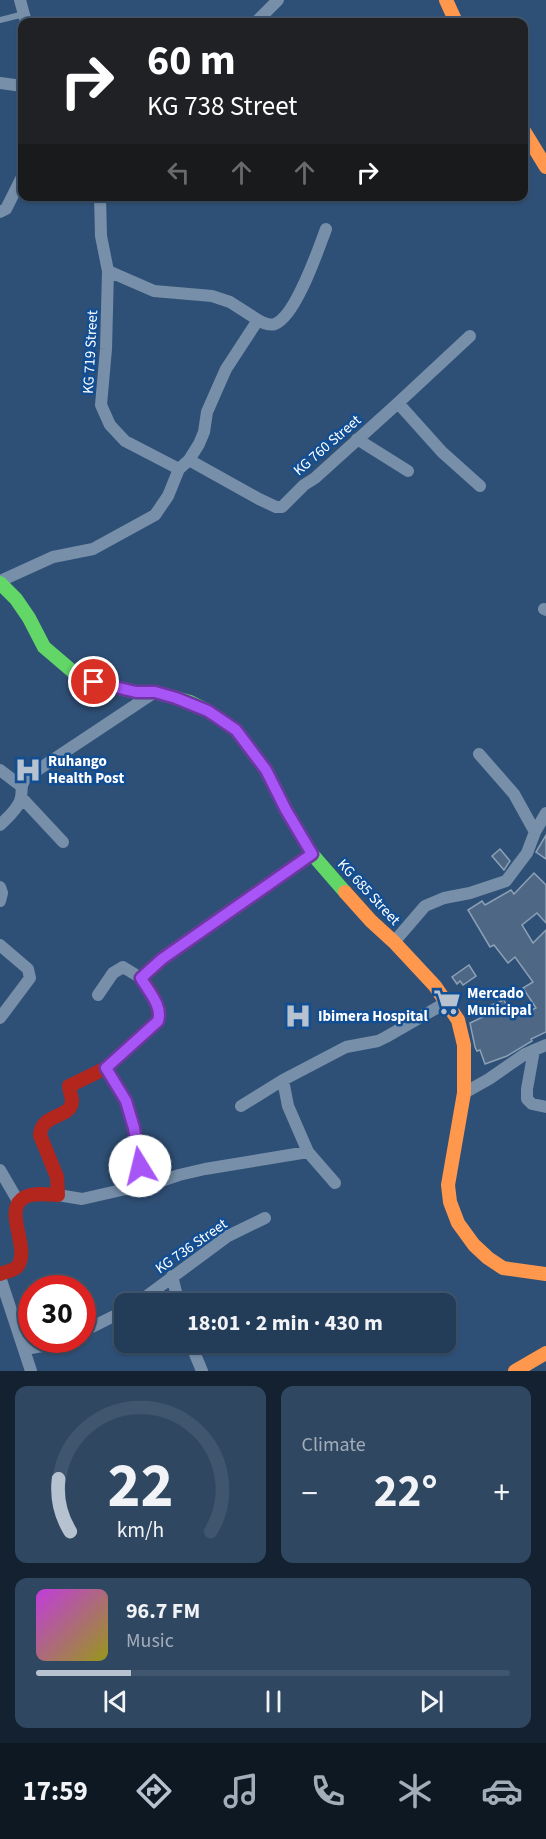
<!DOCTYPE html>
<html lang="en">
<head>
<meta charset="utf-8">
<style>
	body { margin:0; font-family:"Source Sans 3",sans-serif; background:#2f4761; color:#f1f3f6; height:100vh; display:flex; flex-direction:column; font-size:22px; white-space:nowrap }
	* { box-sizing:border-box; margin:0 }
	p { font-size:20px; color:#a3adba }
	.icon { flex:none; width:33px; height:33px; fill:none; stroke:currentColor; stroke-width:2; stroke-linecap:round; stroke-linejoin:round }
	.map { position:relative; height:1371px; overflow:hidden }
	.details { display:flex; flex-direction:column; gap:15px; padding:15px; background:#132130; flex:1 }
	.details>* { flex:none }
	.hud { position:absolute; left:18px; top:18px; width:510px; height:183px; border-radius:12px; box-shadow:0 2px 4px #0004,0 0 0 2px #40566e; background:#202124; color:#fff; overflow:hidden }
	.speed { position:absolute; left:18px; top:1275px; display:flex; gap:12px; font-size:30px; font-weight:700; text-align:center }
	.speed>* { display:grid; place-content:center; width:78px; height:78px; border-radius:50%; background:#233c58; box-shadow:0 2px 4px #0004,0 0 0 2px #40566e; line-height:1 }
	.speed .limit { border:9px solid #d22; background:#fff; color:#111 }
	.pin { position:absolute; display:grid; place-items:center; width:51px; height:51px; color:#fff; margin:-26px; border:3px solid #fff; border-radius:50%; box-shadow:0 2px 6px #0007 }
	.me { position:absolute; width:66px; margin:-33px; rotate:351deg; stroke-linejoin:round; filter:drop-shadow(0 0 4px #0008) }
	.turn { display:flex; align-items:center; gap:21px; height:126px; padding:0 30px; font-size:27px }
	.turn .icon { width:78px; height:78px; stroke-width:2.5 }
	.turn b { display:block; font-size:42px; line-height:51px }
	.lanes { display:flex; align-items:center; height:57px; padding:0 30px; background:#0003; justify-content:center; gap:30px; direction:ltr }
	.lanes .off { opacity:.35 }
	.big { font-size:45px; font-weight:700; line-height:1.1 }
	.details .widget { flex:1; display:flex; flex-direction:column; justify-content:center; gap:9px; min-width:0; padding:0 21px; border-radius:12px; background:#2f4761 }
	.details .dial { align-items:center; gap:0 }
	.dial svg { height:156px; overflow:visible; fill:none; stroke:#40566e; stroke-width:7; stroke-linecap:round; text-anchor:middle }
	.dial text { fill:#f1f3f6; stroke:none }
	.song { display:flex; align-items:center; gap:18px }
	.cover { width:72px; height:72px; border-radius:9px; background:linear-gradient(135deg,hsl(290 70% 55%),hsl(60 70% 35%)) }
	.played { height:6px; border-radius:3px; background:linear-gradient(90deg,#b6c2cf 20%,#40566e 20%) }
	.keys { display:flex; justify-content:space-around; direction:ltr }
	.heat { display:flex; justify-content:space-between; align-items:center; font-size:33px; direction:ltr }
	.details .tiles { flex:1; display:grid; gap:15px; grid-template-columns:1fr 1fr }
	.widget:last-child { grid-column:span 2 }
	.trip { position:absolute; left:114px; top:1293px; width:342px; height:60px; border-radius:12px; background:#233c58; box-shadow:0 2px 4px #0004,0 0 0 2px #40566e; font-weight:700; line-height:60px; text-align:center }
	.dock { display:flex; height:96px; justify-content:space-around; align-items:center; background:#0e1823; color:#a3adba }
	.dock .icon { width:42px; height:42px }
	.dock .on { color:#b6c2cf }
	.dock b { font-size:27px; color:#f1f3f6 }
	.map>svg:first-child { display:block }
	.building { fill:#4d6785; stroke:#8ca0b6; stroke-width:1.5 }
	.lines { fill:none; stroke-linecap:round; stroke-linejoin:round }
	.lane { stroke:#778fa9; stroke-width:6 }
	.street { stroke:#778fa9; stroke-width:12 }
	.fast { stroke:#63d668; stroke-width:14 }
	.slow { stroke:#ff974d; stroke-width:14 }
	.jam { stroke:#b3261e; stroke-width:14 }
	.route-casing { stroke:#6d37a1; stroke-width:15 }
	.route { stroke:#a855f7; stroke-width:10 }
	.labels { text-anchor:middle; stroke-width:5; stroke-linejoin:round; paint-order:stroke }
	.street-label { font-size:15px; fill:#fff; stroke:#124e93 }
	.poi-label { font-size:15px; font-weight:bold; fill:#fff; stroke:#124e93; text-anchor:start }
</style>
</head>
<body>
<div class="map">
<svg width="546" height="1371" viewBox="0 0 546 1371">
	<rect width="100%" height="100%" fill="#2f5076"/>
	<path class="building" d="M546,835V859L536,852Z
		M500,849L510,861L504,870L492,856Z
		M534,873L546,885V923L537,913L522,925L533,943L546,930V1032L531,1039L532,1041L507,1056L485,1064L480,1050L477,1051L475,1047L470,1023L487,1015L484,1008L504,1000L510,1013L517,1010L519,1016L536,1008L523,988L533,982L515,957L508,963L494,945L490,947L468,910L482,901L485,905L511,890L514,894Z
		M469,965L476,976L463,985L460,981L457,984L452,977Z"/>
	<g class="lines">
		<path class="lane" d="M0,20L24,14"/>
		<path class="street" d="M20,0L26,22
			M256,22L278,0
			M0,83L22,86
			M100,196L101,236L108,271L106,349L101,405L110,425L125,441L179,469
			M0,212L6,209L22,177
			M108,271L154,291L212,296L230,302L258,320
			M398,403L442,452L480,486
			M357,439L408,471
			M189,460L259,499L276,507H282L304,485L315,478L398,403L470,336
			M0,581L53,557L93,549L155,515L168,496L179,469L189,460L199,444L204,432L207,412L218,387L226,369L258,320C263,323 269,326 275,324C296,316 318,250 326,229
			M544,609L546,610
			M479,754L514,794L535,832
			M0,770L21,786
			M21,797L63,842
			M0,825C7,818 16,811 20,801C24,791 18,787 27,777L155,692
			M0,887L2,893L0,901
			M394,942L425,906L444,898L470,893L506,881L527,853L535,832L546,813
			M0,945L28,969L30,978L0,1018
			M98,995L113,973L123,967L141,978
			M534,1050L527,1089V1099L532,1104L546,1107
			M106,1068L126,1101L134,1128L143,1185
			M464,1093L489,1079L525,1054L546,1045
			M241,1106L283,1080
			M0,1170L18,1201
			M335,1183L308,1152L288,1106L283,1080L346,1047L378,1041L386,1037L447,1002
			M58,1195L82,1199L161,1181L179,1175L205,1169L308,1152
			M172,1276L179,1304
			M0,1277L31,1371
			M136,1304L228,1236L265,1218
			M82,1332L124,1311
			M190,1342L202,1371
			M25,1349L54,1344L65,1340"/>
		<path class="fast" d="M0,583L16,599L29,618L44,647L78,676L94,682L136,692H155L190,702L208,711L236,730L266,770L286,810L312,854L345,892"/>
		<path class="slow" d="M446,0L456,22
			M524,131L546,167
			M345,892L371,921L394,942L435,986L458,1020L464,1045V1093L448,1185L450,1202L458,1223L474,1245L488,1258L503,1268L546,1274
			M166,956L312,854
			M515,1371L546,1353"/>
		<path class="jam" d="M0,1274C5,1272 13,1271 17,1267C32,1249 1,1209 25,1197C35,1192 48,1195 58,1195L57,1177L40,1135C42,1112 71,1119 72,1101C72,1096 69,1091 69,1086L106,1068L158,1021C161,1004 150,991 141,978L166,956"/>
	</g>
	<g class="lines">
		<defs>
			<path id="route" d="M94,682L136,692H155L176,698L208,711L236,730L266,770L286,810L312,854L162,959L141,978C148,991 163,1006 158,1021L106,1068L126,1101L134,1128L140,1166"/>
		</defs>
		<use href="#route" class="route-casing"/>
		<use href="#route" class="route"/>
	</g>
	<defs>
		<symbol id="hospital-bare" viewBox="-9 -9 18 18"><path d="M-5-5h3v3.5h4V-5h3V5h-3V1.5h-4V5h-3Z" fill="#b6c2cf" stroke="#124e93" stroke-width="2.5" paint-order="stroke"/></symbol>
		<symbol id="supermarket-bare" viewBox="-9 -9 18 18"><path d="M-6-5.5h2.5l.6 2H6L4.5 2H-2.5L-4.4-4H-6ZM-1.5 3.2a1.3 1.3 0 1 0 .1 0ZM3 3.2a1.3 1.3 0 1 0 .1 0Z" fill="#b6c2cf" stroke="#124e93" stroke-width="2.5" paint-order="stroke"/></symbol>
	</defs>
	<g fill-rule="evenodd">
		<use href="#hospital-bare" x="9" y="751" width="38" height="38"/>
		<use href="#supermarket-bare" x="428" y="983" width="38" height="38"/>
		<use href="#hospital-bare" x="279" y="997" width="38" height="38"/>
	</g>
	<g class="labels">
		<g class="street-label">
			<text transform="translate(90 352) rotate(-87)" y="5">KG 719 Street</text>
			<text transform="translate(327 445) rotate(-41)" y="5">KG 760 Street</text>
			<text transform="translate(369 892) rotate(47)" y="5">KG 685 Street</text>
			<text transform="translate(191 1246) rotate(-35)" y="5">KG 736 Street</text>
		</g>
		<g class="poi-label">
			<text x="48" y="766">Ruhango<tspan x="48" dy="17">Health Post</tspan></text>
			<text x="467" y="998">Mercado<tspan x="467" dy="17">Municipal</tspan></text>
			<text x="318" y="1021">Ibimera Hospital</text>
		</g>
	</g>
</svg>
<div class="speed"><div class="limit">30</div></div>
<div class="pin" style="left:94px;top:682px;background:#d93025"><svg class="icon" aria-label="arrive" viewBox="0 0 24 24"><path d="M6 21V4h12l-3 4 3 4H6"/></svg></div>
<svg class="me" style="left:140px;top:1166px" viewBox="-20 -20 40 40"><circle r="19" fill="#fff"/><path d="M0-13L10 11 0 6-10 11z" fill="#a855f7"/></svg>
<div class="trip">18:01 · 2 min · 430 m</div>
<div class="hud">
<div class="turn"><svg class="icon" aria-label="right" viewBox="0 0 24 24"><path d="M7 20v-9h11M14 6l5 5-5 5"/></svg><div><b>60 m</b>KG 738 Street</div></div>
<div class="lanes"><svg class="icon off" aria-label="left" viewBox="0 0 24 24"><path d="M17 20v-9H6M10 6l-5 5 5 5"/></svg><svg class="icon off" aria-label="ahead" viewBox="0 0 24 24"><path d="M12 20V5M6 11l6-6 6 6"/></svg><svg class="icon off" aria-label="ahead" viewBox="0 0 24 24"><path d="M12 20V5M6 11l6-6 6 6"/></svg><svg class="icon" aria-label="right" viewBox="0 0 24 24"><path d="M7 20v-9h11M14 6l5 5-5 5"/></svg></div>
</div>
</div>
<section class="details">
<div class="tiles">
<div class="widget dial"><svg viewBox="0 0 100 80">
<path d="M14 69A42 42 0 1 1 86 69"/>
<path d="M14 69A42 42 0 0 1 8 42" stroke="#b6c2cf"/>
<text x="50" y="56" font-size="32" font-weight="700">22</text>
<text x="50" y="72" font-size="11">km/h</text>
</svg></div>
<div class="widget"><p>Climate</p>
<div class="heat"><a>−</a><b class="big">22°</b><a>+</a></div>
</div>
<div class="widget">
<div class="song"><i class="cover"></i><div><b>96.7 FM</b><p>Music</p></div></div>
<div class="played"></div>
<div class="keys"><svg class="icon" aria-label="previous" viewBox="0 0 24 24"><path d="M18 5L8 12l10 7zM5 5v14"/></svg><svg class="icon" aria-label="pause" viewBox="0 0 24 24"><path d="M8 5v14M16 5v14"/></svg><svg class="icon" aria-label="next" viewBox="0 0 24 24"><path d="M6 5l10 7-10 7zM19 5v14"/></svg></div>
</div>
</div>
</section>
<nav class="dock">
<b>17:59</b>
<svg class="icon on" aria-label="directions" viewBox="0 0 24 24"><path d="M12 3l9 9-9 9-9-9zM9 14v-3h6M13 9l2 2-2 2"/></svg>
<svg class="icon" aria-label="music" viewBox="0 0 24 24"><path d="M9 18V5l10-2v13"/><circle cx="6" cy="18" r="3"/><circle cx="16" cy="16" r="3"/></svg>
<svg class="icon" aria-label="phone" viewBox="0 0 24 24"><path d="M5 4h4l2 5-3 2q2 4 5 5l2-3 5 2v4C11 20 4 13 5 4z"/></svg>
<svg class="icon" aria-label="climate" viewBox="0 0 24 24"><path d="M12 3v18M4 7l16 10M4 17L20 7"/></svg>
<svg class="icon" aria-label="car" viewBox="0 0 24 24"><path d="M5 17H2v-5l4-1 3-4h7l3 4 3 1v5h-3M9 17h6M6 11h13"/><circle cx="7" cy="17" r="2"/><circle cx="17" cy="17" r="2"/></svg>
</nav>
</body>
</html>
